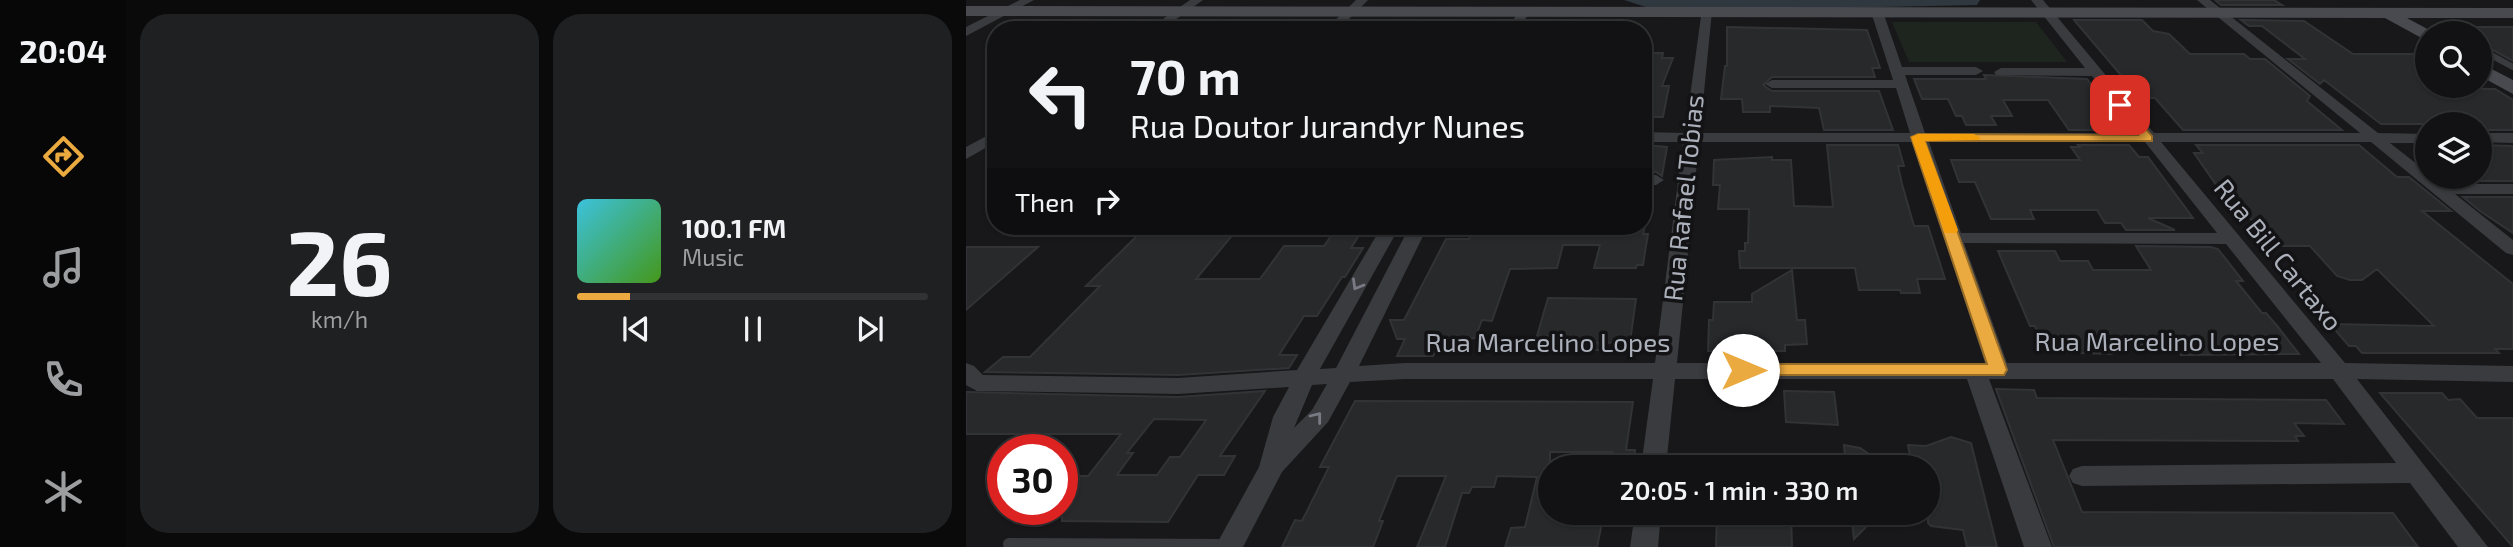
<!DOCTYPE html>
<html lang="en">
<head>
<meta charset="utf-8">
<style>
	body { margin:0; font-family:"Exo 2",sans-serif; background:#1f2022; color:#f1f3f6; height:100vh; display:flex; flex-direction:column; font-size:26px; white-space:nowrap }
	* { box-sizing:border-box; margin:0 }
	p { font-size:23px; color:#9c9ea0 }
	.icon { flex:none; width:38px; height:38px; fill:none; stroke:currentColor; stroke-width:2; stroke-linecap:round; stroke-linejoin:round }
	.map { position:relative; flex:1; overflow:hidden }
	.details { display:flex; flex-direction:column; gap:14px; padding:14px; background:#0a0a0b; width:840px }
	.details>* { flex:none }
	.hud { position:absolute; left:21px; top:21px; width:665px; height:214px; border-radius:28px; box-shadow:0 2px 5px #0004,0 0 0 2px #313234; background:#121214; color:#f1f3f6; overflow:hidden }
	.fabs { position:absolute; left:1449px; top:21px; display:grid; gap:14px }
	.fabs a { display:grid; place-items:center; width:77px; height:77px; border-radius:50%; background:#121214; box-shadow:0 2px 5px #0004,0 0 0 2px #313234; font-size:35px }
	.speed { position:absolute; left:21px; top:434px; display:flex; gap:14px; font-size:35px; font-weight:700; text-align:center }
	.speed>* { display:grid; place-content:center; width:91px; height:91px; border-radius:50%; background:#121214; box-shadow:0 2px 5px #0004,0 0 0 2px #313234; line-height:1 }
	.speed .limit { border:10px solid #d22; background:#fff; color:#111 }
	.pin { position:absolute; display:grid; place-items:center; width:60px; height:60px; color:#fff; margin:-30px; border-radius:14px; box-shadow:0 4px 10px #0006 }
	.me { position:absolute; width:77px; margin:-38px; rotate:90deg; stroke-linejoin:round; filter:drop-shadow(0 0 5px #0008) }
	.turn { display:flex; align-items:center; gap:24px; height:147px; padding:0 28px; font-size:32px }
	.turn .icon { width:91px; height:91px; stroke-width:2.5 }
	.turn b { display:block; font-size:49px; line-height:60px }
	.then { display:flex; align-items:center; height:66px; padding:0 28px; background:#0003; gap:14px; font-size:26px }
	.details .card { flex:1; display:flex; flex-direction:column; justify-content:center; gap:10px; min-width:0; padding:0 24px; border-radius:28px; background:#1f2022 }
	.details .dial { align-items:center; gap:0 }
	.dial b { font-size:91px; line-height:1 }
	.song { display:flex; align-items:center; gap:21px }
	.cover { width:84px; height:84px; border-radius:10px; background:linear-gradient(135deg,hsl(190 70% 55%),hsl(100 70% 35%)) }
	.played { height:7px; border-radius:4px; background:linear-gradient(90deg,#ebaa3f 15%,#313234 15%) }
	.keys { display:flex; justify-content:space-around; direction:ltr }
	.details .tiles { flex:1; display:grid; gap:14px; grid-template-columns:repeat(2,1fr) }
	.trip { position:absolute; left:572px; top:455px; width:402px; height:70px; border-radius:35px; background:#121214; box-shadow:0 2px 5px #0004,0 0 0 2px #313234; font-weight:600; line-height:70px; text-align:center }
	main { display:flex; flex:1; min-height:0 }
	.dock { display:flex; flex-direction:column; width:126px; justify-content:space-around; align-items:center; background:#070708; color:#9c9ea0 }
	.dock .icon { width:49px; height:49px }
	.dock .on { color:#ebaa3f }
	.dock b { font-size:32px; color:#f1f3f6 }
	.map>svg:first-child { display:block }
	.green { fill:#1e251f }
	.water { fill:#2f383e }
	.building { fill:#28292b; stroke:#323336; stroke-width:2; fill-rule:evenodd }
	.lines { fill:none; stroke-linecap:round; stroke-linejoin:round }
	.lane-far1 { stroke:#3a3b3f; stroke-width:6 }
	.lane { stroke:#3a3b3f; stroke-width:12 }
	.street { fill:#3a3b3f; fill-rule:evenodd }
	.secondary { fill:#484a4f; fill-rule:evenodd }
	.oneway { stroke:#787b83 }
	.route { fill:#ebaa3f; stroke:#996e29; stroke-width:2 }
	.slow { fill:#f59e0b }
	.labels { text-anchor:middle; stroke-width:7; stroke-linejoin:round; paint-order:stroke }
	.street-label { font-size:26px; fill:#abb0ba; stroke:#131315 }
</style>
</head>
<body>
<main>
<nav class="dock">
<b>20:04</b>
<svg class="icon on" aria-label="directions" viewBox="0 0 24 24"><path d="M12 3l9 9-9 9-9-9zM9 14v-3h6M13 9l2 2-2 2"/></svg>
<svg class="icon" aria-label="music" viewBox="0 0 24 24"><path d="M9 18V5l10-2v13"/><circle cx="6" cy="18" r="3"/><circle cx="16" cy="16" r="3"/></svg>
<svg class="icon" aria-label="phone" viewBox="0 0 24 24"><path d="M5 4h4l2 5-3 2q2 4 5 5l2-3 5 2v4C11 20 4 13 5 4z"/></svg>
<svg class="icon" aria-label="climate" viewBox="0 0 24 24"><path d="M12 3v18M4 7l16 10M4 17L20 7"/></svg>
</nav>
<section class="details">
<div class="tiles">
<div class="card dial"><b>26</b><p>km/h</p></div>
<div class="card">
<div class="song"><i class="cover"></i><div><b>100.1 FM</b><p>Music</p></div></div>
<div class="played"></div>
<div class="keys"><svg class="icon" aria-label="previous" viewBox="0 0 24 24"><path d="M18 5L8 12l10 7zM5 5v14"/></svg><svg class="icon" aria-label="pause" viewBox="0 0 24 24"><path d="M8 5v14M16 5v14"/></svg><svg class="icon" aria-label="next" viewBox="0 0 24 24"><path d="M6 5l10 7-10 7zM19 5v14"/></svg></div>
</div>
</div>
</section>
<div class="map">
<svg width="1547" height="547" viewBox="0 0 1547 547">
	<rect width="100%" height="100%" fill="#18181a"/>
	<path class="green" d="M926,22H1070L1101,62H943Z"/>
	<path class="water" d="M658,0H1014L1011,5L868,8L680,7Z"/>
	<path class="building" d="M1249,0H1308L1316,5H1255Z
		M1108,20H1176L1187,31L1203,34L1224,54H1278L1284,59H1299L1344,96L1341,101L1376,130H1217L1189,98H1180L1171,87H1165Z
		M1275,20L1338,21L1387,54H1461V88L1529,89L1547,100V130H1514V124H1503L1497,120H1481L1479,124H1415L1358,80L1354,84L1322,59H1339L1296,26H1283Z
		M761,27L901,30L914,68H906L909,77H806L797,85L806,91H913L927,130H858L853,108L804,106V112H777L776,99H755L759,66H761Z
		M1493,27H1547V61L1514,43V33H1503Z
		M677,53H697L696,58H707L696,86H703L697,117H677Z
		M1018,75L1121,79L1149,116H1142L1152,130H1103L1082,100H1037L1046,116H1025L1030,125H1000L996,116H990L982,99H956L948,79H1020Z
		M677,145L701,147L696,176L690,172H677Z
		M861,145H932L938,166H932L936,184L948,226H962L979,279H951L954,293H935L934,290H893L889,268H774L773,251H779V243H782L783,209H752L754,185H747L748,160L806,157V160H825L828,206L867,207Z
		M1112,145H1163L1173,157H1182L1227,218H1182L1209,230H1160L1155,223H1139L1131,210H1064L1068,219H1025L1009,182H993L985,160H1114L1105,147H1114Z
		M1230,145H1393L1431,177H1443L1485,211H1456L1547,284V349H1529L1533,353H1396L1390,346H1383L1364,324L1468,326L1411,269L1396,280H1384L1371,276L1344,246H1309L1272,205H1265L1262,202L1228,153H1237Z
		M1514,145L1547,146V181H1477L1471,177H1514Z
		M1497,197H1547V233L1514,211Z
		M181,226H274L230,279H294L318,246H358L372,226H399L385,248H397L379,277H376L351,316H338L313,355H331L323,368L212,375L19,372L37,357H64L134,286H120Z
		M509,226H679L677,234H682L677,265H671L670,268H628L634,245H597L591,268L544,269L526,321L516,320L509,338L485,340L482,347L474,346L467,356H431L439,339H431L424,320H438L480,239H503Z
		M1170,246L1245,247L1252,249L1277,281H1270L1296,313H1300L1312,327L1333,354L1215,355L1209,345L1142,344L1146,354L1080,352L1069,326H1064L1032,251H1089L1094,261H1122L1127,270H1185Z
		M0,247H72L0,310Z
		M826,270L831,320H839L841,344L819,345V351H742L743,320H747L748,302H786V294Z
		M582,298L670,299L664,342L631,343L639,350H597L601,337L571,336Z
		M1030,389L1068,390L1071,398L1360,400L1378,424L1328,423L1338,436H1329L1332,441L1087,440L1116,512L1427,513L1452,547H1088Z
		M299,391L254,456H269L258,475H232L202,522L96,521V476H122L155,434H0V392L212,397ZM188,419L240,420L214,457H204L191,475H151L167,453H161Z
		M818,391L868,392L872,425L820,422Z
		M1414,393H1476L1482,400L1494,399L1511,418H1547V547Z
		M389,401L667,402L660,450H669L667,467H645L647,452H584V513H638L631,547H539L545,528L559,527L571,477L531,476L528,487H506L503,493H496L479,547H451L480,476H431L413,521H417L407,547H316L329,520L336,521L363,467H354Z
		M985,437L1005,443L1031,547H1001L997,530L965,526L962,523V467H946L942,445L960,446Z
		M878,445L894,448L903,454V467H880Z
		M751,513H825L826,547H750Z
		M885,513H914L888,539Z"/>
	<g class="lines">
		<path class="lane-far1" d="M1514,49L1547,67"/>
		<path class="lane" d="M43,544L263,545"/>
		<path class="street" d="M54,0H68L0,36V27Z
			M224,0H237L195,30H181Z
			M390,0H402L372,30H359Z
			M1065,0H1077L1188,133H1394L1231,0H1244L1412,133L1461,134V143H1424L1461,172V177H1467L1476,184H1547V194H1489L1547,240V255L1540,253L1405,142H1195L1379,363L1547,366V382L1391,379L1522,547H1492L1444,483L1116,486L1107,483L1103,476L1107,469L1116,466L1430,463L1367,379H1023L1086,547H1058L1001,379H709L700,467H675L687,379H439L384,382L362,422L316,472L277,547H249L293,467L307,417L323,387L212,394L11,391L0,385V363L8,366L17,375L212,378L331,370L416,226H434L354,369L370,368L444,226H462L393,366L439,363H689L717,142H677V132L719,133L736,9L746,11L734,133H944L930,88H806L799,84L806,80H927L905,12L911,9L917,12L936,67H1010L1017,71L1010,75H939L959,133H1171L1126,76L1030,75L1028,72L1035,68H1119ZM733,142H947L1019,363H711ZM963,142H1179L1251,233H995ZM998,243L1260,244L1355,363H1041ZM361,384L346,410L328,428L346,385Z
			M558,9L564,12L552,30H540L554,10Z
			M30,131V142L0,159V147Z
			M1514,133H1547V143L1514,142Z
			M677,175H690L698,180L690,185H677Z
			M669,513H695L692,547H664Z"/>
		<path class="secondary" d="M0,6L1547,8V18H1441L1467,32L1461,33V41L1419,18L0,16Z
			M1514,63L1547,80V94L1514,76Z"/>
	</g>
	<defs><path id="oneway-chevron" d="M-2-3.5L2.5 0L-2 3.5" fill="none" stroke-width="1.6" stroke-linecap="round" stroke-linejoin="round" transform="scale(1.75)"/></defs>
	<g class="oneway">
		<use href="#oneway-chevron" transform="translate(391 285) rotate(120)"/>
		<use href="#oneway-chevron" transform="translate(351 417) rotate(-52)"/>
	</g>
	<path class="route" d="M1150,103H1158L1186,136V141H959L1041,370L1038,375H771L768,370L771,366L777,364H1021L945,137L952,134L1172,135L1148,105Z"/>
	<path class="slow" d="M1008,134L1015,138L1013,140L959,141L992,230L990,233H979L945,137L952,134Z"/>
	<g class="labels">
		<g class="street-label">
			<text transform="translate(718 198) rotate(-84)" y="9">Rua Rafael Tobias</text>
			<text transform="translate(1312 255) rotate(51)" y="9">Rua Bill Cartaxo</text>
			<text x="1191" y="351">Rua Marcelino Lopes</text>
			<text x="582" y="352">Rua Marcelino Lopes</text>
		</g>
	</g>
</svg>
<div class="fabs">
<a><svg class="icon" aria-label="search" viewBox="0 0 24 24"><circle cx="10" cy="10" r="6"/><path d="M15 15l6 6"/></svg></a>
<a><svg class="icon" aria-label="layers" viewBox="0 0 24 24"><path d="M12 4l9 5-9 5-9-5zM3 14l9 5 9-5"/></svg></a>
</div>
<div class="speed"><div class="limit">30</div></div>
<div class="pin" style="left:1154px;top:105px;background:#d93025"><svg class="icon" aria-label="arrive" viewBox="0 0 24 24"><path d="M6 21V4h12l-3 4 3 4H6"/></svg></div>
<svg class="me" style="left:777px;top:370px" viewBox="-20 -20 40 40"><circle r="19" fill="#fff"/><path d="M0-13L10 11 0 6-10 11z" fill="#ebaa3f"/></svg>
<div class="trip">20:05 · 1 min · 330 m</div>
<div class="hud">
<div class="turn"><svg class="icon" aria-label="left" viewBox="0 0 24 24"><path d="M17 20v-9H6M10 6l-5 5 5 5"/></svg><div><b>70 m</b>Rua Doutor Jurandyr Nunes</div></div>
<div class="then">Then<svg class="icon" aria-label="right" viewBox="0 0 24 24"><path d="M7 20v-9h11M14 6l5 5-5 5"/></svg></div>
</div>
</div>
</main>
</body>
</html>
